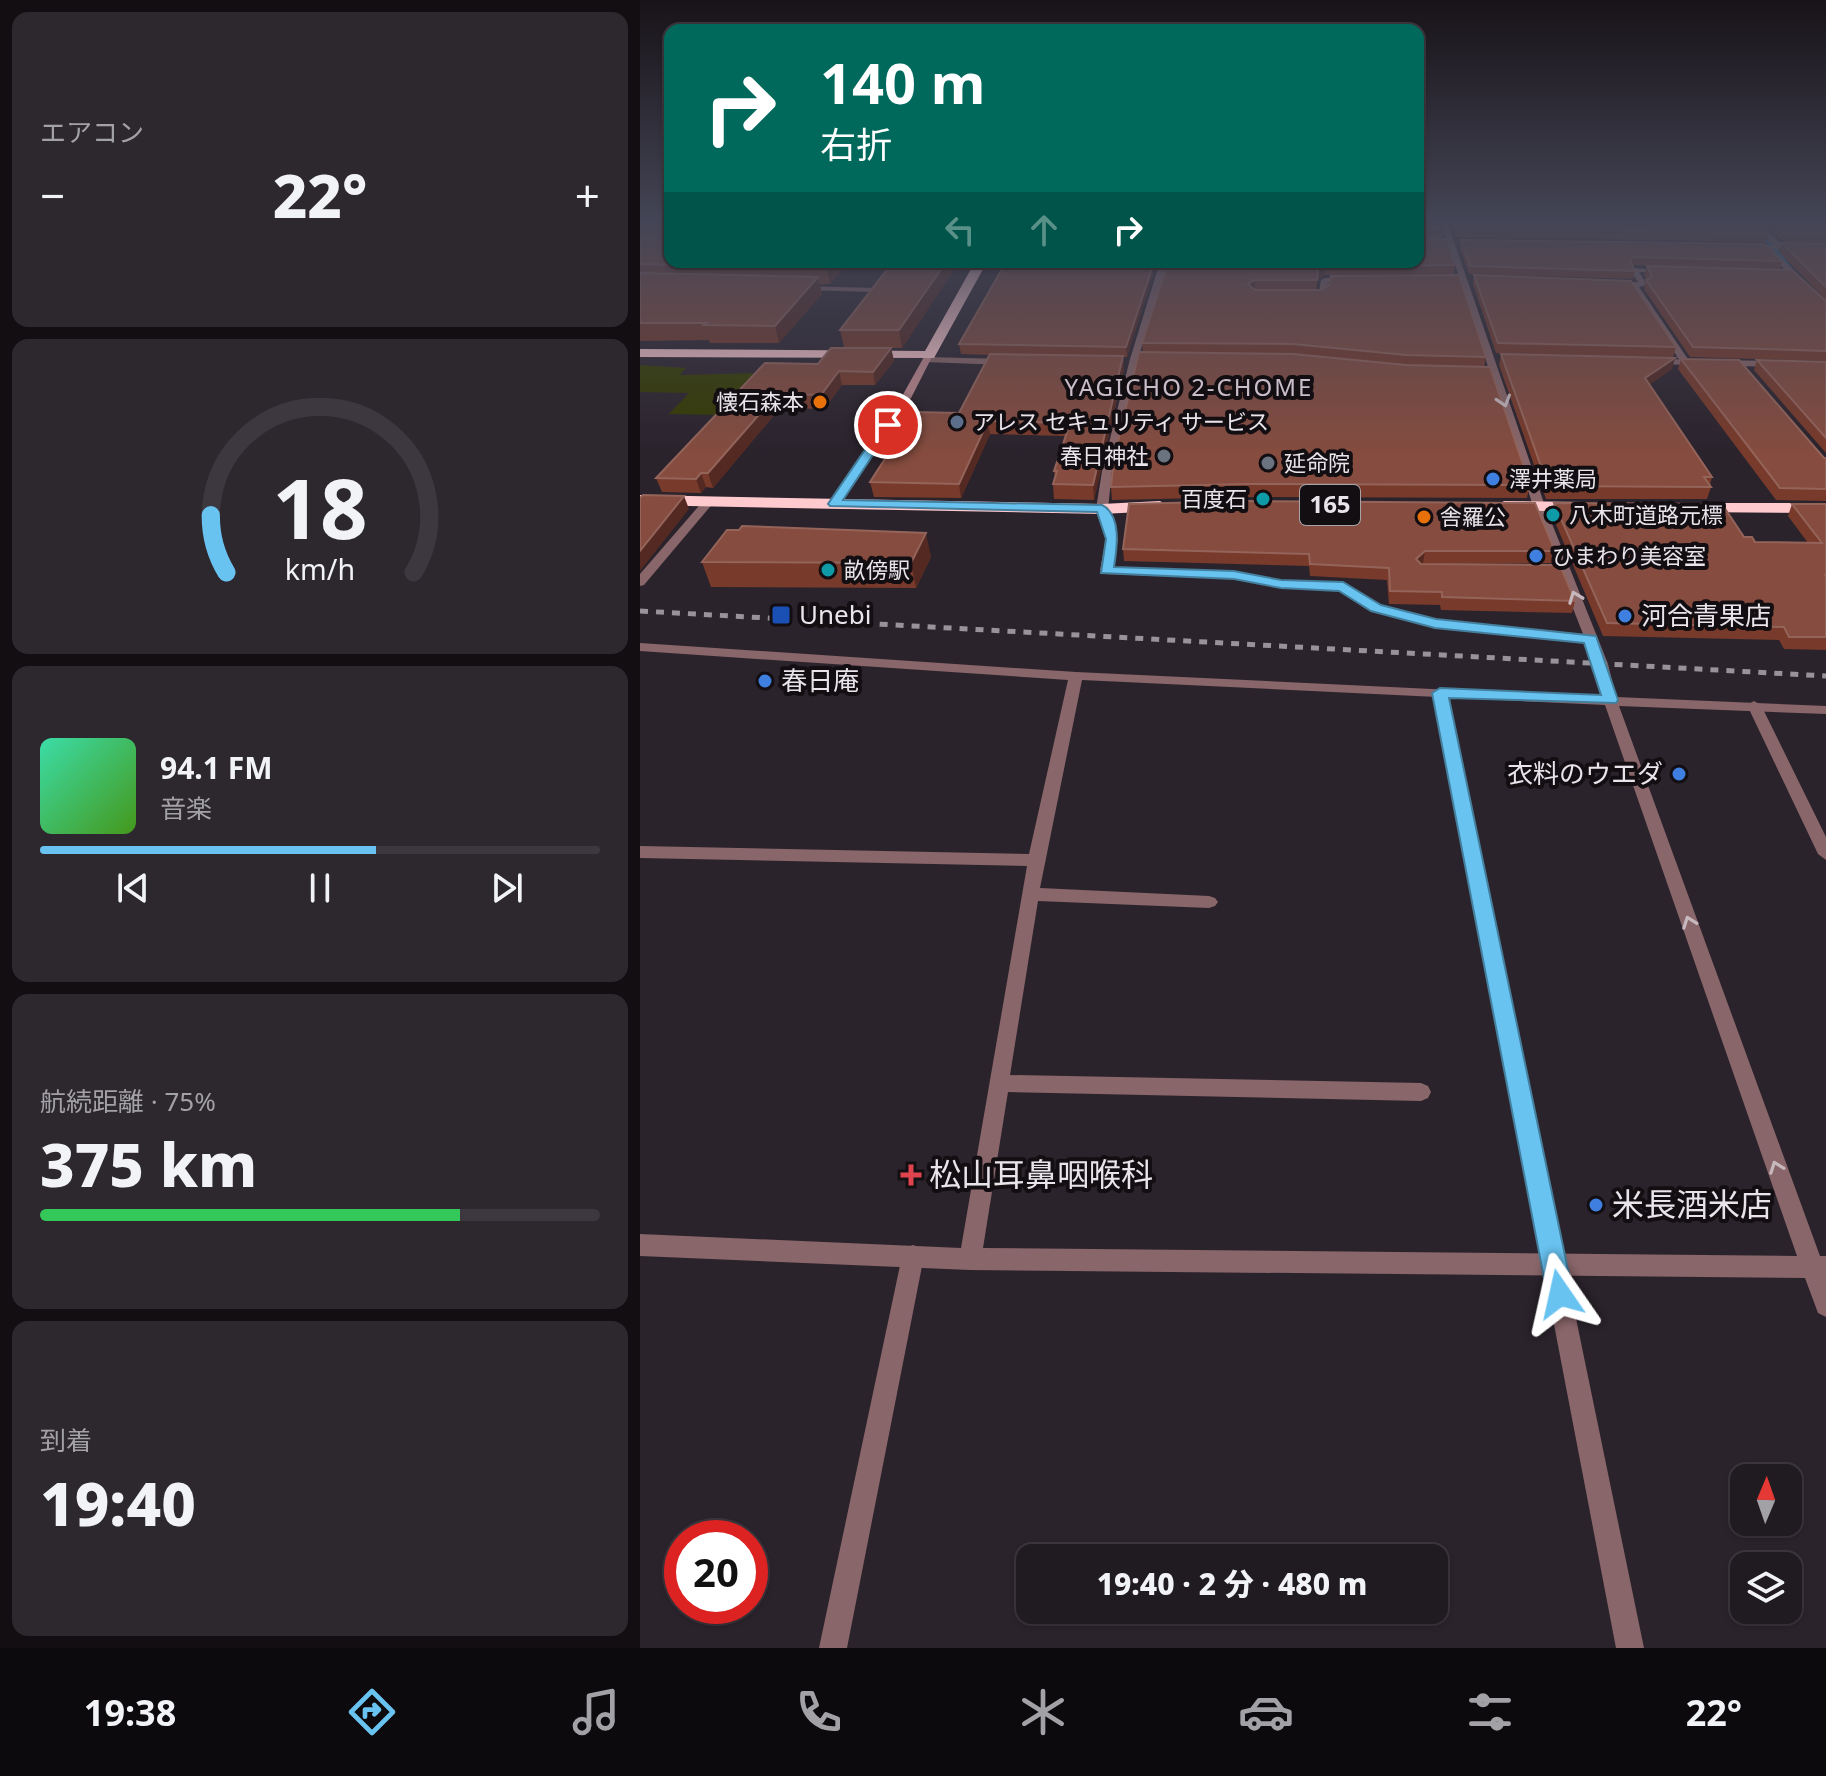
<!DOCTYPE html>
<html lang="ja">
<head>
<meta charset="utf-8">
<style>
	body { margin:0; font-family:"Noto Sans","Noto Sans JP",sans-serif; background:#2d272e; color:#f1f3f6; height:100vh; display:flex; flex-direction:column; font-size:30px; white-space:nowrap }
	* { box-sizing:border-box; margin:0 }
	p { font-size:26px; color:#a2a1a5 }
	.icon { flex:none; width:44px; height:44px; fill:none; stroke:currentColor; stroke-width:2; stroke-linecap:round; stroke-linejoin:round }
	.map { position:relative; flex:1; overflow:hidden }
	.side { display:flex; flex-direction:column; gap:12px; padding:12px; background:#120e12; width:640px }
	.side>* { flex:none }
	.banner { position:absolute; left:24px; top:24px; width:760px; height:244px; border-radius:16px; box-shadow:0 2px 6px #0004,0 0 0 2px #3d383f; background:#00695c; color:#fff; overflow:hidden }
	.needle { width:52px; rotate:2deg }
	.buttons { position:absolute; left:1090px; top:1464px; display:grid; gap:16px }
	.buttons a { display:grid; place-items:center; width:72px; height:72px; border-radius:16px; background:#201a21; box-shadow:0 2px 6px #0004,0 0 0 2px #3d383f; font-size:40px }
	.speed { position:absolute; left:24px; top:1520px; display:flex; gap:16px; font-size:40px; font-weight:700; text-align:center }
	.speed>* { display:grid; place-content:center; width:104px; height:104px; border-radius:50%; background:#201a21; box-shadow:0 2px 6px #0004,0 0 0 2px #3d383f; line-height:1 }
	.speed .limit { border:12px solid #d22; background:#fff; color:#111 }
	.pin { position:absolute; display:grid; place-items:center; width:68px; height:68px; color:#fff; margin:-34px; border:4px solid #fff; border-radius:50%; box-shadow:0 2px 8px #0007 }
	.me { position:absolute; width:88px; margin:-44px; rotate:349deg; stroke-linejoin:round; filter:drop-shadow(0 0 6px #0008) }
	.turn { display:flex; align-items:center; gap:28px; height:168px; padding:0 24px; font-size:36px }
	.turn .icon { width:104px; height:104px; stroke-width:2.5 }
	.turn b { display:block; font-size:56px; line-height:68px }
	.lanes { display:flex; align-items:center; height:76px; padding:0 24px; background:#0003; justify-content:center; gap:40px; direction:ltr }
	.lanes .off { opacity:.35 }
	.big { font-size:60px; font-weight:800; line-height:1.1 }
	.side .tile { flex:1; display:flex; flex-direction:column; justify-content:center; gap:12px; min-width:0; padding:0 28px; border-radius:16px; background:#2d272e }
	.side .dial { align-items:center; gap:0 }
	.dial svg { height:208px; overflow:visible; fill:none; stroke:#3d383f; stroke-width:7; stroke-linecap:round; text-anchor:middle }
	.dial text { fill:#f1f3f6; stroke:none }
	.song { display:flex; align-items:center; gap:24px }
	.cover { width:96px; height:96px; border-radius:12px; background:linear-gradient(135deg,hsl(160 70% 55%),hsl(100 70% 35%)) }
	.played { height:8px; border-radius:4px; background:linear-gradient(90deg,#69c3f1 60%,#3d383f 60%) }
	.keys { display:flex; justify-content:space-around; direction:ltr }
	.heat { display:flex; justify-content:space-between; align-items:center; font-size:44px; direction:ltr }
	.charge { height:12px; border-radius:6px; background:linear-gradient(90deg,#34c759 75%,#3d383f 0) }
	.trip { position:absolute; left:376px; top:1544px; width:432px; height:80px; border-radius:16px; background:#201a21; box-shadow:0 2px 6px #0004,0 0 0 2px #3d383f; font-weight:800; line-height:80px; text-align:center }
	.tab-bar { display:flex; height:128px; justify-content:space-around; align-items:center; background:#0d0a0d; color:#a2a1a5 }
	.tab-bar .icon { width:56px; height:56px }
	.tab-bar .active { color:#69c3f1 }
	.tab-bar b { font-size:36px; color:#f1f3f6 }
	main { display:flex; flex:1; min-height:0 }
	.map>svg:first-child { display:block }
	.green { fill:#343b00 }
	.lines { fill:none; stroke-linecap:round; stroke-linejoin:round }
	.stream { fill:#227ba1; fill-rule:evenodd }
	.lane { fill:#896669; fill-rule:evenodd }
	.street { fill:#896669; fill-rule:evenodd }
	.secondary { fill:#c18a8f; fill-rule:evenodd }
	.highway { fill:#ffcace; fill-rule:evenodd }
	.rail { stroke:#989299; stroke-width:5; stroke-dasharray:8 8; stroke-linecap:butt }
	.wall { fill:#783a2a }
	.shaded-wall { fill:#542922 }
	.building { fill:#854c3f; stroke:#94645a; stroke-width:2 }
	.oneway { stroke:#c7b8bd }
	.route { fill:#69c3f1; stroke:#447f9d; stroke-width:2 }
	.food-dot { fill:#e8710a; stroke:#120e12; stroke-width:3 }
	.service-dot { fill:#5c6f8a; stroke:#120e12; stroke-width:3 }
	.worship-dot { fill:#6b7280; stroke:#120e12; stroke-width:3 }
	.shop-dot { fill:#3f7fe0; stroke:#120e12; stroke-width:3 }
	.culture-dot { fill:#0f9aa8; stroke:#120e12; stroke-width:3 }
	.transit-dot { fill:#1a4fb4; stroke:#120e12; stroke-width:3 }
	.health-dot { fill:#e0444e; stroke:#120e12; stroke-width:3 }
	.labels { text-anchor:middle; stroke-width:8; stroke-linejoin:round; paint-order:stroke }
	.far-poi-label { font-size:22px; fill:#e9e4ea; stroke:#120e12; text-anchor:start }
	.far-neighbourhood-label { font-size:24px; letter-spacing:2px; fill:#c8bdc9; stroke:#120e12 }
	.shield { fill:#120e12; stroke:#a8a4a9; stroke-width:2 }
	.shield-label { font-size:24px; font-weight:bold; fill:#e9e4ea }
	.poi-label { font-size:26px; fill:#e9e4ea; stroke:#120e12; text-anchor:start }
	.near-poi-label { font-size:32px; fill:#e9e4ea; stroke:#120e12; text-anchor:start }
</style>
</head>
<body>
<main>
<section class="side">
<div class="tile"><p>エアコン</p>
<div class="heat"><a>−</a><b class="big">22°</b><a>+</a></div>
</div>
<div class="tile dial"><svg viewBox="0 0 100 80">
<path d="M14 69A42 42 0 1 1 86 69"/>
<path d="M14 69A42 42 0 0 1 8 47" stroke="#69c3f1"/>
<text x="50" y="56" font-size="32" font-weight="700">18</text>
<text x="50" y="72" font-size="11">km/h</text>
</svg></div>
<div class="tile">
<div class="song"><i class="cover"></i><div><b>94.1 FM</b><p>音楽</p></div></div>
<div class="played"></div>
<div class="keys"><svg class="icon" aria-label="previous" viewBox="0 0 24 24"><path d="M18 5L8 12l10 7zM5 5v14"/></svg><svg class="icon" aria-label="pause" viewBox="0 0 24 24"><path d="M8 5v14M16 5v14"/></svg><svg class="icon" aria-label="next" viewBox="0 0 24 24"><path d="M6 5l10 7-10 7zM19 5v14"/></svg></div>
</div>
<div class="tile"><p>航続距離 · 75%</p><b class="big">375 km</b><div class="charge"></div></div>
<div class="tile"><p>到着</p><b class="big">19:40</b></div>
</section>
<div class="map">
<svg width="1186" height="1648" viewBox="0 0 1186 1648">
	<rect width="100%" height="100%" fill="#2b232c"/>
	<path class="green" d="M0,365L46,368L40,375L116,373L80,415L29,414L49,393L0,392Z"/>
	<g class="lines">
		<path class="stream" d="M1104,221H1108L1137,248L1158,276H1154L1133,250Z"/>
		<path class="lane" d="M1107,221H1114L1144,245V249H1138Z
			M994,268L1032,271L1028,273L999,272L1007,285L999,287L1050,362L1048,364H1042L991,287L970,284L974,282H998L990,270Z
			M685,278H710L714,280L688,282L685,296H662V292H679L681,280Z
			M800,689L807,693L1004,1648H976L793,693Z
			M1114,701L1121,705L1186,837V860L1178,854L1107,705Z
			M273,1245L281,1248L284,1256L207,1648H179L262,1256L265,1248Z"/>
		<path class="street" d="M801,221H807L905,506L968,664L976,697L1186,706V714L979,706L1180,1256H1186V1317L1178,1313L1165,1278L330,1270L0,1256V1234L321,1248L387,866L0,858V846L389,854L428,680L0,651V643L436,672L962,697L946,642L795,627L731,611L700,590L641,588L594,579L466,574L460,570L466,539L456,509L462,471L490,359L520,262H528L498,359L472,471L468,509L478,539L473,567L594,571L641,580L703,582L741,605L795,619L943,634L893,506ZM442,680L965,705L1157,1256L343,1248L368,1092L781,1101L788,1098L791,1092L788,1086L781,1083L370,1075L398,901L569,908L575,906L578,902L575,898L569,896L400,888Z
			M1105,245L1186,246V250L1132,249L1155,272L1152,276L1123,249H1108Z
			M159,286L236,288L240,290L236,292L162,290Z
			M287,357L365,359L370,362L365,365L284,362V358Z
			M1013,359L1138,361L1143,364L1138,367L1010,364L1008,362Z
			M64,500L74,502L4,585L0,586V574Z"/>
		<path class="secondary" d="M289,352L293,355L271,398L198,506H190L188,504L261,398L285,355Z"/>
		<path class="highway" d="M335,262H347L294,358L0,357V349L285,351Z
			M0,495L462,504L520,501L528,506L520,511L462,514L0,505Z
			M864,501L944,502L952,507L944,512L858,510L856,506Z
			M1052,503H1186V513L1046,512L1044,508L1046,504Z"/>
		<path class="rail" d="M0,611L1186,676"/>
	</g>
	<path class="wall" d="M0,221H30V262H209L190,284H180L182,294L139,343H70L69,340L0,341Z
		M778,221L804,228L803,237H778Z
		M810,221H1115L1128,233L1126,242L816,237Z
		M1118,221H1186V244L1145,242Z
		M821,240L1142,261L1140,269L992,265L995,271L993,279L829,274L820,248Z
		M1142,243L1186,244V300L1139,252Z
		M253,262H319L262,348L204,347L200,330Z
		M366,262H517L487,357H483L484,369L454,500L414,499L413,484L415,479L414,471L425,436L350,434L321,498L234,497L230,482L319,413L350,355L321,354L319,344Z
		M528,262L815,265L814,274L685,275L678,280L676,289L846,357L844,367L890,485L887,498L608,497L472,500L471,487L503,353L502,343Z
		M1007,266L1186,301V361L1050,357L1004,289L1006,279L1004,275Z
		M834,275L1036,347L1033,357L856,353L833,284Z
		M251,348L254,361L235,385H202L184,409L140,408L73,488L66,487L61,493L22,492L16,478L178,364Z
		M861,354L1032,369L1010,384L1072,477L1070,485L1071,487L1067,499H906L859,365Z
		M1041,359L1186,458V501L1136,500L1038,369Z
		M1117,360L1186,362V453L1114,370Z
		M914,503L1104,537L1115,542L1168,543L1148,516L1152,504H1186V650L1144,649L1139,640L963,636L912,515Z
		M483,549L915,551L912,563L782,564L935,601L932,613L801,610L800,605L749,604L747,580L670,576L669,566L484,561Z
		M291,557L276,588L71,587L62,562Z"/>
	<path class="shaded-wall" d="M192,262H209L190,284L187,268Z
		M306,262H319L262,348L259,330Z
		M514,262H517L487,357L486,347Z
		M685,266V275L678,280L676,289L678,270Z
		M178,277L182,294L139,343L135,326Z
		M615,280V289L608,284Z
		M251,348L254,361L235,385L233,372Z
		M483,356L484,369L454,500L453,485Z
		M1035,358L1032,369L1003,389L1005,378Z
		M199,371L202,385L184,409L181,395Z
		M137,394L140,408L73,488L68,473Z
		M348,421L350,434L321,498L319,484Z
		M61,473L66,487L61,493L56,479Z
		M44,496L49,509L0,571V551Z
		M286,533L291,557L276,588L271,563Z
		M785,551L783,563L774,572L776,559Z"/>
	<path class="building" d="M30,221V262H192L187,268L0,264V222Z
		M778,221H801L804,228H779L778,230Z
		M814,221H1115L1128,233L817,228Z
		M1131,221H1186V235L1148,234Z
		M778,237L807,239L815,265L685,266L678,270L677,280H615L608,284L615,290H682L689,285L691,276L819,275L846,357L766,355L653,344L502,343L528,262H778Z
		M821,240L1124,244L1142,261L993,257L990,261L995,271L830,266Z
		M1142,243L1186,244V287Z
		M253,262H306L259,330H200Z
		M366,262H514L486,347L319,344Z
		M1007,266L1152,270L1186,301V351L1053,347L1006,280L1012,277Z
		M0,273L178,277L135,326L64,325L67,323H0Z
		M834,275L991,281L1036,347L858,343Z
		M191,348H251L233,372L199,371L181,395L137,394L68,473H61L56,479L16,478L125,363L178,364Z
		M499,352L653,354L766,365L850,367L890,485L608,484L471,487L474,459Z
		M350,354L483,356L453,485L413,484L417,471H414L430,423L348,421L319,484L230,482L275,412L319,413Z
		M861,354L1035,358L1005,378L1072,477H1064L1071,487L908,486Z
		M1041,359L1099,360L1184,458H1186V489L1140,488Z
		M1117,360L1186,362V438Z
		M3,495L44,496L0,551V498Z
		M608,501L895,503L915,551H785L776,559L781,564L920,565L935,601L802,597V592L750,591L749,568L670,564L669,554L483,549L489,504Z
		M914,503L1082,504L1104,537H1112L1115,542L1182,543L1152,504H1186V575H1185L1186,577V637H1149L1144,627L967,623Z
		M102,526L286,533L271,563L62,562L87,530H99Z"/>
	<defs><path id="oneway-chevron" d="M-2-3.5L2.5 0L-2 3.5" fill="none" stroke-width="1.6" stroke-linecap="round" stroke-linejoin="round" transform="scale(2)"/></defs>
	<g class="oneway">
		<use href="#oneway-chevron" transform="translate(864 401) rotate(72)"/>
		<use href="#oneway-chevron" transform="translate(935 597) rotate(-111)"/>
		<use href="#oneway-chevron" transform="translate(1049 922) rotate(-110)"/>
		<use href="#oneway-chevron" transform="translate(1136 1167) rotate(-110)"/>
	</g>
	<linearGradient id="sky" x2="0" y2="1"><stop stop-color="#181318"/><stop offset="0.49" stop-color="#444556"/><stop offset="1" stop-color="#444556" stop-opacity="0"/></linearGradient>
	<rect width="1186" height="452" fill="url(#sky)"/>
	<path class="route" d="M248,421L253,425L203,500L462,505C482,515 477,548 474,567L594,571L641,580L703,582L741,605L796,619L956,636L978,700L976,703L809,698L933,1294L929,1303L920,1307L911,1303L907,1294L792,693L800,688L961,695L944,643L795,628L731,611L699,591L641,588L594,579L461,573L466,539L457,512L190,506L188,504L244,422Z"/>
	<g class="food-dot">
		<circle cx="180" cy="402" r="8"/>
		<circle cx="784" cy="517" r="8"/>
	</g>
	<circle class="service-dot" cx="317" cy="422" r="8"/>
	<g class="worship-dot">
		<circle cx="524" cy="456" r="8"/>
		<circle cx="628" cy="463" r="8"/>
	</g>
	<g class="shop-dot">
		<circle cx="853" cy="479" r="8"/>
		<circle cx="896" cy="556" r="8"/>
		<circle cx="985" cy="616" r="8"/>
		<circle cx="125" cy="681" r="8"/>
		<circle cx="1039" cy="774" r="8"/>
		<circle cx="956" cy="1205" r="8"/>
	</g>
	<g class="culture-dot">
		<circle cx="623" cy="499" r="8"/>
		<circle cx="913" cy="515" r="8"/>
		<circle cx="188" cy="570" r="8"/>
	</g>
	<rect class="transit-dot" x="131" y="605" width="20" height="20" rx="4"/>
	<path class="health-dot" d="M267 1163h8v8h8v8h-8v8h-8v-8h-8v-8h8z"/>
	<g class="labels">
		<g class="far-poi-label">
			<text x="164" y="410" text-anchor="end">懐石森本</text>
			<text x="333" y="430">アレス セキュリティ サービス</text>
			<text x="508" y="464" text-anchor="end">春日神社</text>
			<text x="644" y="471">延命院</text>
			<text x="869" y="487">澤井薬局</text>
			<text x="607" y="507" text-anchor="end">百度石</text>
			<text x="929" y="523">八木町道路元標</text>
			<text x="800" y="525">舎羅公</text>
			<text x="912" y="564">ひまわり美容室</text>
			<text x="204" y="578">畝傍駅</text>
		</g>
		<g class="far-neighbourhood-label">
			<text x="549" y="396">YAGICHO 2-CHOME</text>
		</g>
		<rect class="shield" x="660" y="485" width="60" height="40" rx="6"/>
		<g class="shield-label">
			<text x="690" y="513">165</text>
		</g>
		<g class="poi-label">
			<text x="159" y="624">Unebi</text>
			<text x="1001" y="625">河合青果店</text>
			<text x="141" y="690">春日庵</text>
			<text x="1023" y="783" text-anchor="end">衣料のウエダ</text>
		</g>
		<g class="near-poi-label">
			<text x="289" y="1186">松山耳鼻咽喉科</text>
			<text x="972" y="1216">米長酒米店</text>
		</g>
	</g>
</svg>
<div class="buttons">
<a><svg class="needle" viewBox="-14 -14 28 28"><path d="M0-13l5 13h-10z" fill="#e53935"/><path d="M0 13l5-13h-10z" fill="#a2a1a5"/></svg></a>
<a><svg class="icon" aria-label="layers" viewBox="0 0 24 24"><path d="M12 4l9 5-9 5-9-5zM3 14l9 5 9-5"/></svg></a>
</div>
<div class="speed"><div class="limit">20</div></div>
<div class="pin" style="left:248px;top:425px;background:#d93025"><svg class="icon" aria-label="arrive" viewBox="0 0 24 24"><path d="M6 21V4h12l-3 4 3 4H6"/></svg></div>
<svg class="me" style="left:920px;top:1294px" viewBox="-20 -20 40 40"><path d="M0-17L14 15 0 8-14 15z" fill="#69c3f1" stroke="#fff" stroke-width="4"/></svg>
<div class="trip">19:40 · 2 分 · 480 m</div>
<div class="banner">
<div class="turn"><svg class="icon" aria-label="right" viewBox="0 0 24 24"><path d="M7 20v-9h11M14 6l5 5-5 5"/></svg><div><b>140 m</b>右折</div></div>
<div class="lanes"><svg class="icon off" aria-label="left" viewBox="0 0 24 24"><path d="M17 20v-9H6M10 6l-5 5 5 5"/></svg><svg class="icon off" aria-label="ahead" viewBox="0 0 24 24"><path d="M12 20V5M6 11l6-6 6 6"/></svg><svg class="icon" aria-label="right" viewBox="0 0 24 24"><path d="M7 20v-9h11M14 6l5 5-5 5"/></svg></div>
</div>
</div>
</main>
<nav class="tab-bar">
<b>19:38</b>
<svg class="icon active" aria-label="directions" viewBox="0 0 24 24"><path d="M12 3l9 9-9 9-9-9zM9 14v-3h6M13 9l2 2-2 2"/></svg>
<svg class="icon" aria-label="music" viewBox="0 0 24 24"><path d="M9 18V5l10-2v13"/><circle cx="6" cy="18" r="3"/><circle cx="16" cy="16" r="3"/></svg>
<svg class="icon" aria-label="phone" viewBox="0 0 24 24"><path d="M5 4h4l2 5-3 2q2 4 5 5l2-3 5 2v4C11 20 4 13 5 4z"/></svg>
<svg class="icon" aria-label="climate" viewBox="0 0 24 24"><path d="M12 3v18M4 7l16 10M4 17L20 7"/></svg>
<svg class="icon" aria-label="car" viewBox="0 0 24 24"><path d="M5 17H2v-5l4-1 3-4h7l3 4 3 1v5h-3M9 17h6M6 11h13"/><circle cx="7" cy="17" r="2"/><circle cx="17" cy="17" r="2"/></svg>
<svg class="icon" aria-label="filters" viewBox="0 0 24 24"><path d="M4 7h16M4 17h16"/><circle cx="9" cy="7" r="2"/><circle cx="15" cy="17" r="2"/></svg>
<b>22°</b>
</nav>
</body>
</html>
